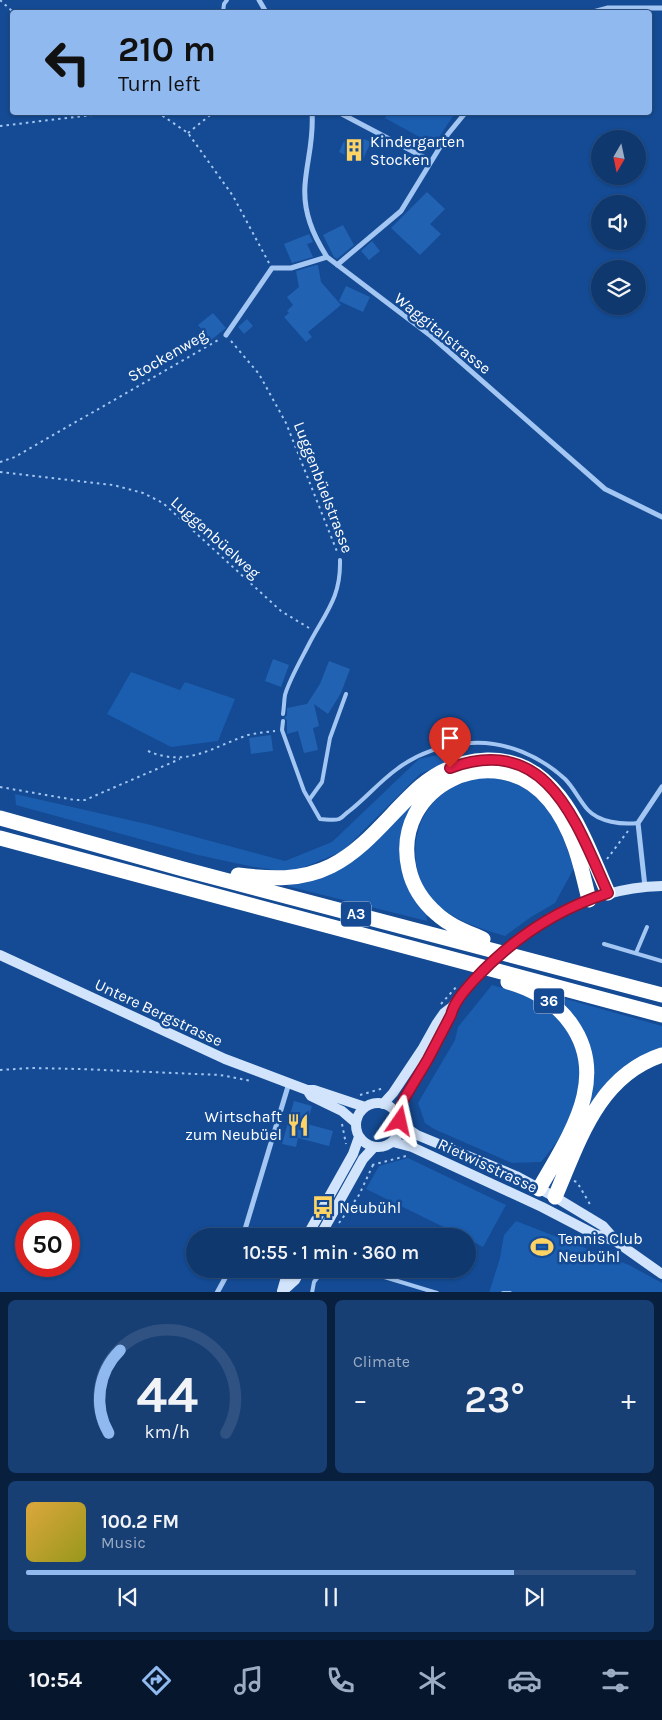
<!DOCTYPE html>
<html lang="en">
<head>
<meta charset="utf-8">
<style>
	body { margin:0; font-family:Karla,sans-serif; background:#183f74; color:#f1f3f6; height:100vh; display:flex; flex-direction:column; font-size:19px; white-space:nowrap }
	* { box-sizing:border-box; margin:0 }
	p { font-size:16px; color:#9bacc3 }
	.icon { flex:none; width:28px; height:28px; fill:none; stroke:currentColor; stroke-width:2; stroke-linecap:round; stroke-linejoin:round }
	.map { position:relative; height:1292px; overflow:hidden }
	.side { display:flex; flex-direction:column; gap:8px; padding:8px; background:#081f3d; flex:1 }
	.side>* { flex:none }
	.banner { position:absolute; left:10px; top:10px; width:642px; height:105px; border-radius:5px; box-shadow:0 1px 4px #0004,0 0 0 1px #2f5282; background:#90b9f0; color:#111; overflow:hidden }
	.needle { width:32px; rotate:189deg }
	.tools { position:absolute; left:591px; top:130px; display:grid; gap:10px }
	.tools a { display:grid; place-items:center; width:55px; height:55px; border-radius:50%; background:#0f386f; box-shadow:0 1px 4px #0004,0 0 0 1px #2f5282; font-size:25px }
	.speed { position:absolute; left:15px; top:1212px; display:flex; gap:10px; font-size:25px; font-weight:700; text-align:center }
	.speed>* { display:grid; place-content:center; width:65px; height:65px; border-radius:50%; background:#0f386f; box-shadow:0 1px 4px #0004,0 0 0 1px #2f5282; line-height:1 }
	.speed .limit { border:8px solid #d22; background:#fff; color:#111 }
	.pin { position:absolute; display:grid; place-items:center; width:42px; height:42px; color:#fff; margin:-51px -21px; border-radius:50% 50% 50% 0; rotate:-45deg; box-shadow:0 0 5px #0007 }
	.pin .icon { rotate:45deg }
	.me { position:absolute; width:55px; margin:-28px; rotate:11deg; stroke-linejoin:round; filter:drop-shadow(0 0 4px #0008) }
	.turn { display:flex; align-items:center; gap:18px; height:105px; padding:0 25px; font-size:22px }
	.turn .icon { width:65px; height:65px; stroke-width:2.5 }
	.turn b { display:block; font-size:35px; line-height:42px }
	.big { font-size:38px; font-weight:600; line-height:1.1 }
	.side .widget { flex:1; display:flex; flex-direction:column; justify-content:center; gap:8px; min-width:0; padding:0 18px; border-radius:8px; background:#183f74 }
	.side .dial { align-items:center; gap:0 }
	.dial svg { height:130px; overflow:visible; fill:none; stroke:#2f5282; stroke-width:7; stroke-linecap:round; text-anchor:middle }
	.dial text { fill:#f1f3f6; stroke:none }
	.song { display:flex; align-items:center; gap:15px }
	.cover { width:60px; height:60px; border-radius:8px; background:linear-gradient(135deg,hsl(40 70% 55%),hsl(60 70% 35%)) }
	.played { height:5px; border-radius:2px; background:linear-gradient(90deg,#90b9f0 80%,#2f5282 80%) }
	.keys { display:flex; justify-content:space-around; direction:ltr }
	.heat { display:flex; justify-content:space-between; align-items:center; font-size:28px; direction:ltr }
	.side .tiles { flex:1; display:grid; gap:8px; grid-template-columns:1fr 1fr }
	.widget:last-child { grid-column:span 2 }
	.trip { position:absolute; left:186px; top:1228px; width:290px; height:50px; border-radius:25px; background:#0f386f; box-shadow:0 1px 4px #0004,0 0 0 1px #2f5282; font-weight:600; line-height:50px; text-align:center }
	.dock { display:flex; height:80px; justify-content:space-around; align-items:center; background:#06162c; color:#9bacc3 }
	.dock .icon { width:35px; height:35px }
	.dock .active { color:#90b9f0 }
	.dock b { font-size:22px; color:#f1f3f6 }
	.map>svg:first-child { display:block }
	.green { fill:#1b5dae }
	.building { fill:#2262b3 }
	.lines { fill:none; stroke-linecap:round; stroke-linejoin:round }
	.path { stroke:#a3c6f2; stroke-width:2; stroke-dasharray:2.5 4; stroke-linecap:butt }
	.service { stroke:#a3c6f2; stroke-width:4 }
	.minor { stroke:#a3c6f2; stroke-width:5 }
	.secondary { stroke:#d1e4fc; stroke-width:10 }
	.motorway { stroke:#fff; stroke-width:15 }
	.path-bridge { stroke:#a3c6f2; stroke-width:2; stroke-dasharray:2.5 4; stroke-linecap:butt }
	.secondary-bridge { stroke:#d1e4fc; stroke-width:10 }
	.route-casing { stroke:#92132f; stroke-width:12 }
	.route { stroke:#e11d48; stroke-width:9 }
	.labels { text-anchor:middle; stroke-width:5; stroke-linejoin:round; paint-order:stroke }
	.shield { fill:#144b94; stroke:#b8c9df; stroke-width:1 }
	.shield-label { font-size:15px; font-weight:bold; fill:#fff }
	.poi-label { font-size:16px; fill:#fff; stroke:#144b94; text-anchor:start }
	.street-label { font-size:16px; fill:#fff; stroke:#144b94 }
</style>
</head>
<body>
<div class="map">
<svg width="662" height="1293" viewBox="0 0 662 1293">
	<rect width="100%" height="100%" fill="#144b94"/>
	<path class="green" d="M388,112L446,113L453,116L434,145L385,118Z
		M131,672L180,690L185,682L235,699L218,741L171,747L107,714Z
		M458,751V758L420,774L343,851L300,869L280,871L249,866L198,855L16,805L15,794L151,825L285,861L332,842L419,759Z
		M484,777C546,784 555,815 574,868L555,903L531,917L505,936C479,928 450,920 431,898C406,867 411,816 445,792C457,784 470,780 484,777Z
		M432,784L403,836L426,912L427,921L287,886L289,884L301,882Z
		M492,985C504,989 520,991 532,997C546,1004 559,1017 567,1030C596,1077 574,1124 541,1162L512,1163L434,1129L425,1123L418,1103L455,1040L458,1027Z
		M559,997L662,1026V1050L593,1105L587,1102C589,1091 593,1078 593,1067C593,1040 575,1017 559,997Z
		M408,1158L506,1205L483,1247L468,1239V1236H462L366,1189L379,1166Z
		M516,1221L629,1265L662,1283V1292L489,1293L500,1258L504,1235Z"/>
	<path class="building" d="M364,139L371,142L361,163L339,152L344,141L359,148Z
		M427,192L445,209L430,224L441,234L420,255L391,228Z
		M343,225L354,245L337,259L334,257L323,235Z
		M309,234L313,242L307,244L313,257L292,263L284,244Z
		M372,241L380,251L369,260L361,251Z
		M316,265H318L321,282L341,305L308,332L312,337L306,342L284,317L289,313L287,311L293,305L287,297L299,287L296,271Z
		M346,286L370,297L363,312L339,301Z
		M213,313L226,328L211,340L198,325Z
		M247,319L253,326L244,334L238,327Z
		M273,659L289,665L281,687L265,681Z
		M329,661L350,669L341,693L328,714L314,704L319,726L313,728L318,750L304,753L298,731L287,734V720L284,718L287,715V708L307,704L320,684Z
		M271,735L273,751L251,754L249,738Z
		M294,1101L312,1106L307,1124L333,1131L329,1146L298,1138L296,1147L282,1144Z"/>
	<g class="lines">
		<path class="path" d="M0,0L13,12
			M157,112L188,133L233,196L269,263
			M0,126L117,112
			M188,133L214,112
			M231,341L259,374L286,423L338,554
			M0,462L15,457L220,339
			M0,472L113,485L143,493L163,503L281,611L309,628
			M148,751C187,768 212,747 248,735C257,733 266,732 275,731
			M0,787L75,800H85L180,759
			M607,859L628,831
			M0,1070L31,1068L80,1069L220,1075L252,1081
			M360,1095L384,1088
			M342,1124L346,1144
			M372,1165L406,1156
			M574,1181L577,1182L591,1206
			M339,1223L359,1195L373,1165"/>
		<path class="service" d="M223,12L224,4L227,0
			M283,714C284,708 284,701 285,695C289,680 303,656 310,642C326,612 341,597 340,560
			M283,721L282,730L304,791L320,819C325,819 334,821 339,819C342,818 345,814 348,812C365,799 379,782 397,769C418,753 445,744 471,743C506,741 540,756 565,779C574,788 579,800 588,810C599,822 622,825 638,823
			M309,800L322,782L330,738L346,694
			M604,944L662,961
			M636,953L647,927
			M358,1269L437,1293
			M312,1293L314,1282L324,1269
			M503,1293H510"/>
		<path class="minor" d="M259,0L266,12
			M593,12L608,8H662
			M312,112C314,140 307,159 305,185C303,212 313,235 327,257L431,336L605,489L662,517
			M338,112L431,161
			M337,265L401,211L448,134L466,112
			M226,335L272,268H291L327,257
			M645,887L638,823L662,787
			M243,1236L289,1083
			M217,1293L230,1269"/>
		<path class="secondary" d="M550,918C585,898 622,887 662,886
			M0,955L225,1059L307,1090H314L365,1107
			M309,1093L311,1096L342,1111L356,1123
			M356 1125a22 22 0 1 1 44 0a22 22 0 1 1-44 0Z
			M383,1104L393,1093L423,1048L437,1023L444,1013L452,1007L468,987
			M398,1114L404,1099L427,1059L451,1015L452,1007
			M401,1124L417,1135L516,1176L555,1197L603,1226L618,1243L662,1274
			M393,1142L412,1147L542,1207L594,1234L615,1241
			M307,1236L353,1154L359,1137
			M320,1236L363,1159L374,1147
			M282,1291L286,1277L290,1269
			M282,1292L295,1280L301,1269"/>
		<path class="motorway" d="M0,818L183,869L662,995
			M0,838L662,1015
			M238,875C270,879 301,881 331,866C367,848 391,812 421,786C440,770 462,761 487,760C560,758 584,839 608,893
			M483,939C467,932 450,926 437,914C423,902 413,887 409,869C390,786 496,735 550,801C573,829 581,865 589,900
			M508,982C561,997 597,1040 584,1096C577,1127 555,1161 539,1189
			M555,1197C579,1141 598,1076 662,1055"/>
		<path class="path-bridge" d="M441,1004L458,985"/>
		<path class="secondary-bridge" d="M468,987C493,960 519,936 550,918"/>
	</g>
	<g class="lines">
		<defs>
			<path id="route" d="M400,1121L398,1114L404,1099L428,1059L451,1015C454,1002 465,990 474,980C511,940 555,910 608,893C576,823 548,732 450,768"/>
		</defs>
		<use href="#route" class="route-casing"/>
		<use href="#route" class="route"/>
	</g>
	<defs>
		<symbol id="building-bare" viewBox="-9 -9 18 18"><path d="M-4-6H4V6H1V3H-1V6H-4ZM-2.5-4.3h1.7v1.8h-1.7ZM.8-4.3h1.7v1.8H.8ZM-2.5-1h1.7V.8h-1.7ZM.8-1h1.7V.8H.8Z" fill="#ffd264" stroke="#144b94" stroke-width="2.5" paint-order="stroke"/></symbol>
		<symbol id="restaurant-bare" viewBox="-9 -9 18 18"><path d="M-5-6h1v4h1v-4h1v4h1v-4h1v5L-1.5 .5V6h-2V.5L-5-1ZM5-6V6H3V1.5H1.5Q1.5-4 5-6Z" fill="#ffd264" stroke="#144b94" stroke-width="2.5" paint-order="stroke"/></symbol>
		<symbol id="bus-bare" viewBox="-9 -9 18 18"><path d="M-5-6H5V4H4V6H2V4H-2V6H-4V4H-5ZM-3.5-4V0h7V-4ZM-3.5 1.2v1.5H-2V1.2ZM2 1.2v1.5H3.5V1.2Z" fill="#ffd264" stroke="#144b94" stroke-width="2.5" paint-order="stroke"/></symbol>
		<symbol id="stadium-bare" viewBox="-9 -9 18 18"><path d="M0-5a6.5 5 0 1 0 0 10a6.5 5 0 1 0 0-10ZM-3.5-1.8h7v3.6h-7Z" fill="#ffd264" stroke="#144b94" stroke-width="2.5" paint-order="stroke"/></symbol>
	</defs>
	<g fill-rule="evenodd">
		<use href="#building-bare" x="338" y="134" width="32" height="32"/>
		<use href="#restaurant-bare" x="282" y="1109" width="32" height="32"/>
		<use href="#bus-bare" x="307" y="1191" width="32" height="32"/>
		<use href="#stadium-bare" x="526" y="1231" width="32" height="32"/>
	</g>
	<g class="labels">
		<g class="shield">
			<rect x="341" y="901.5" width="30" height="25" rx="4"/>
			<rect x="534" y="988.5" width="30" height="25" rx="4"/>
		</g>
		<g class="shield-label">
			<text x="356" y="919">A3</text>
			<text x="549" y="1006">36</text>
		</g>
		<g class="poi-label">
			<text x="370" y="147">Kindergarten<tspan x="370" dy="18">Stocken</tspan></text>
			<text x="282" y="1122" text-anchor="end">Wirtschaft<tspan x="282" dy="18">zum Neubüel</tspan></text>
			<text x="339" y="1213">Neubühl</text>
			<text x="558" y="1244">Tennis Club<tspan x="558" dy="18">Neubühl</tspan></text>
		</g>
		<g class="street-label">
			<text transform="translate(443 333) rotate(39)" y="6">Waggitalstrasse</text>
			<text transform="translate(167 355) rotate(-30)" y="6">Stockenweg</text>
			<text transform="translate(324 487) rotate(69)" y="6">Luggenbüelstrasse</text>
			<text transform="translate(216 537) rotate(42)" y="6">Luggenbüelweg</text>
			<text transform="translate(159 1012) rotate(25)" y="6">Untere Bergstrasse</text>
			<text transform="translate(488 1165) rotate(25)" y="6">Rietwisstrasse</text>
		</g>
	</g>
</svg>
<div class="tools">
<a><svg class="needle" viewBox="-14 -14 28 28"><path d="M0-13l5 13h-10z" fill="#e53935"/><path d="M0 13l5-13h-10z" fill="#9bacc3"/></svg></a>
<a><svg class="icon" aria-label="sound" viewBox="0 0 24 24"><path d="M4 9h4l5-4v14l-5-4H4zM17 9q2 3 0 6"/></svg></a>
<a><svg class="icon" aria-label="layers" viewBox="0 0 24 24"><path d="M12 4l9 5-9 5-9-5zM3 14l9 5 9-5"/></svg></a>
</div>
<div class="speed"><div class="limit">50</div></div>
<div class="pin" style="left:450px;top:768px;background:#d93025"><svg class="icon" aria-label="arrive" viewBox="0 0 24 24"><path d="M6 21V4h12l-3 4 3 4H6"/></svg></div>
<svg class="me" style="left:400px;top:1121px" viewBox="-20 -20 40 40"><path d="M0-17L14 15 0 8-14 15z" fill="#e11d48" stroke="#fff" stroke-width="4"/></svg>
<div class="trip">10:55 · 1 min · 360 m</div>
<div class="banner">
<div class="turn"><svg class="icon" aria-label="left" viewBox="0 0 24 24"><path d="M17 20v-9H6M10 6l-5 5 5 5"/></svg><div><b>210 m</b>Turn left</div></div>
</div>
</div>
<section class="side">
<div class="tiles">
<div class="widget dial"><svg viewBox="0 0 100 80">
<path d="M14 69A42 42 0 1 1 86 69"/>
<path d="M14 69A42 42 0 0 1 21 18" stroke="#90b9f0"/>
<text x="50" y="56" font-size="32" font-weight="700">44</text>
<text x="50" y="72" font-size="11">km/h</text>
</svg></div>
<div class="widget"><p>Climate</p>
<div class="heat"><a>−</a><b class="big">23°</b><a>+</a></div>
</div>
<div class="widget">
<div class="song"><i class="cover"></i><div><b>100.2 FM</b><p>Music</p></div></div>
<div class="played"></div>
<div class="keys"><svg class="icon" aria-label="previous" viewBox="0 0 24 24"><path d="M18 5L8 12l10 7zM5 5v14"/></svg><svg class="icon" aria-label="pause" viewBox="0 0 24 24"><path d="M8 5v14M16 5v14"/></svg><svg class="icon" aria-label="next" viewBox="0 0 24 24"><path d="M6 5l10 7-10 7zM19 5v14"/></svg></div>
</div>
</div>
</section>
<nav class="dock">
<b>10:54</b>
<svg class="icon active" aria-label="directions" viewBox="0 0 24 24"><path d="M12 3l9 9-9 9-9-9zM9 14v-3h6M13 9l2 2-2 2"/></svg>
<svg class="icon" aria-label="music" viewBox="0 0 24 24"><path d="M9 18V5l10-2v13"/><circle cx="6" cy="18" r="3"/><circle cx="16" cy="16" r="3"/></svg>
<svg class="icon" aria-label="phone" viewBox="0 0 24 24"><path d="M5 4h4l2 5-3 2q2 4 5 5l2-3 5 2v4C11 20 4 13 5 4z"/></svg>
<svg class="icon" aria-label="climate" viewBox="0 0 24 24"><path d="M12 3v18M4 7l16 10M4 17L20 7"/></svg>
<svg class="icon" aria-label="car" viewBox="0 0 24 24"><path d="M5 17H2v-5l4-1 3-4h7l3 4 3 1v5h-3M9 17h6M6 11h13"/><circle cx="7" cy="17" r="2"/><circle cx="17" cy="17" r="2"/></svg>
<svg class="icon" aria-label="filters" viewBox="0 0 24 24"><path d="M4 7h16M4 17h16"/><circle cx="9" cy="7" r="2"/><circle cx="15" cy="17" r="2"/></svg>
</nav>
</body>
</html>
